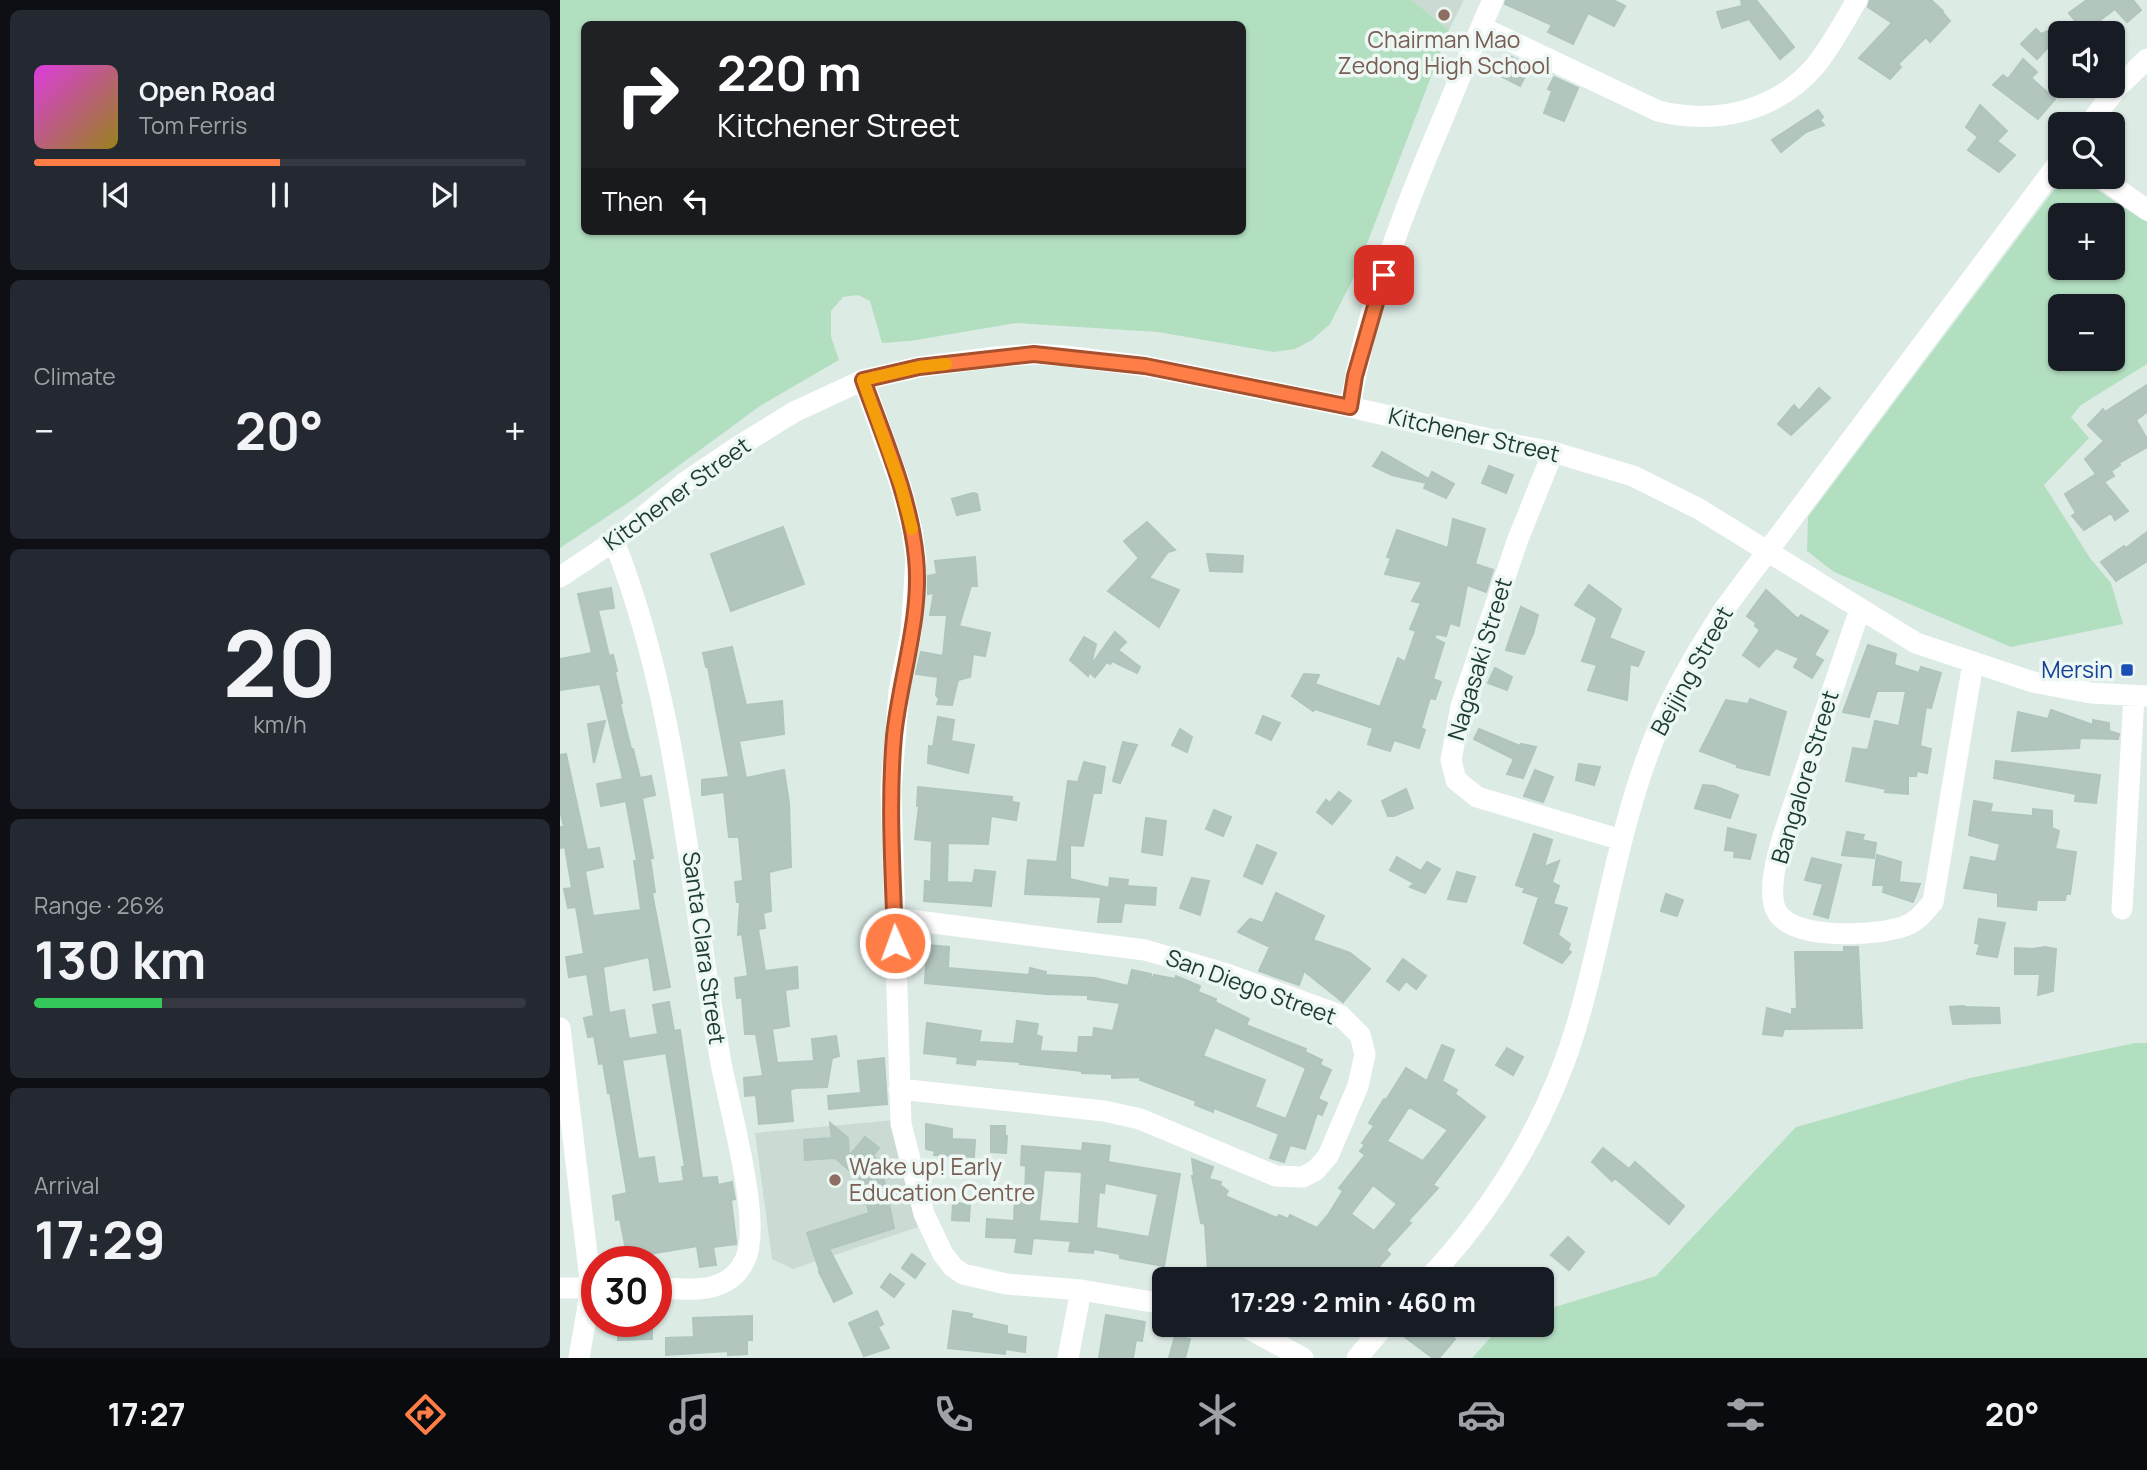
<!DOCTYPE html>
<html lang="en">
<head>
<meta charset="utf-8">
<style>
	body { margin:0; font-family:Manrope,sans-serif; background:#242831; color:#f1f3f6; height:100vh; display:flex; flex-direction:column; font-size:26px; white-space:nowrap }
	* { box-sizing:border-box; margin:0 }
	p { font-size:23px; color:#9ea1a6 }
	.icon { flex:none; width:38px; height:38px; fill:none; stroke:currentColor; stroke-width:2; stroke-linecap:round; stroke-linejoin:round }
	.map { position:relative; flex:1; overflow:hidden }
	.sheet { display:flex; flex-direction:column; gap:10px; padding:10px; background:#0d0f14; width:560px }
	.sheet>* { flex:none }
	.top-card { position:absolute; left:21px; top:21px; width:665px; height:214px; border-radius:10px; box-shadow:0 2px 5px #0004; background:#202124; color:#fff; overflow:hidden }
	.fabs { position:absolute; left:1488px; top:21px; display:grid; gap:14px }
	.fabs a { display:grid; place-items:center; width:77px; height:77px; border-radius:10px; background:#171b24; box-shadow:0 2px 5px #0004; font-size:35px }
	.speed { position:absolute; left:21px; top:1246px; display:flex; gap:14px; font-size:35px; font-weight:700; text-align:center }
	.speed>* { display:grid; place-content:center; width:91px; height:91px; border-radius:50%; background:#171b24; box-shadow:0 2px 5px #0004; line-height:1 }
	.speed .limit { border:10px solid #d22; background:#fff; color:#111 }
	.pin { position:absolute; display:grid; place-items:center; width:60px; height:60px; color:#fff; margin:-30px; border-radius:14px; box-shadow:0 4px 10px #0006 }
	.me { position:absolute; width:77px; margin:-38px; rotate:358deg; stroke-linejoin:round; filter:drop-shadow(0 0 5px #0008) }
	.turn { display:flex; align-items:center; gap:24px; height:147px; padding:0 21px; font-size:32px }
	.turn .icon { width:91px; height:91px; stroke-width:2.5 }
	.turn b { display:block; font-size:49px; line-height:60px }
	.then { display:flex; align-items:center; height:66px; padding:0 21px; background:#0003; gap:14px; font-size:26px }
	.big { font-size:52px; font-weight:700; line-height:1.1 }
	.sheet .card { flex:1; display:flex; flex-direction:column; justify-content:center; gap:10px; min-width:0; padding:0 24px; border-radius:10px; background:#242831 }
	.sheet .dial { align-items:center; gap:0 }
	.dial b { font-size:91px; line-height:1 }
	.song { display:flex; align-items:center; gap:21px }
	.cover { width:84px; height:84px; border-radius:10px; background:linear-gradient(135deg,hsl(300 70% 55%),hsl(50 70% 35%)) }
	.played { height:7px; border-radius:4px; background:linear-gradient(90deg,#ff7d47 50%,#363941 50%) }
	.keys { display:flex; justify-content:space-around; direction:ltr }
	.heat { display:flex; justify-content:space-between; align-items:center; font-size:38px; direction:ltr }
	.charge { height:10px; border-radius:5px; background:linear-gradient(90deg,#34c759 26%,#363941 0) }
	.trip { position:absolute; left:592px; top:1267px; width:402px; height:70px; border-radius:10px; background:#171b24; box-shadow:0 2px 5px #0004; font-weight:700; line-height:70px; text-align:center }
	.tab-bar { display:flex; height:112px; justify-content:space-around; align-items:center; background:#090b0e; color:#9ea1a6 }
	.tab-bar .icon { width:49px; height:49px }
	.tab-bar .on { color:#ff7d47 }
	.tab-bar b { font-size:32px; color:#f1f3f6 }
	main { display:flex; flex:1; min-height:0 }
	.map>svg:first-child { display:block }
	.built { fill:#cbdbd4 }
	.green { fill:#b3dfc1; fill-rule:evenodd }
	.building { fill:#b2c6be; stroke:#afc5bd; stroke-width:2; fill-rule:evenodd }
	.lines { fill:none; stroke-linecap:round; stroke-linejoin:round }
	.minor { stroke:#fff; stroke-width:21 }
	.route-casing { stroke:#a6512e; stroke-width:18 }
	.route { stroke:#ff7d47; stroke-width:12 }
	.slow { stroke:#f59e0b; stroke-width:12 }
	.education-dot { fill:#8d6e63; stroke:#edf7f3; stroke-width:2.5 }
	.transit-dot { fill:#1a4fb4; stroke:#edf7f3; stroke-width:2.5 }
	.labels { text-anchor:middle; stroke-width:7; stroke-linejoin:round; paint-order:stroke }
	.education-label { font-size:23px; fill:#785e54; stroke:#edf7f3 }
	.street-label { font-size:23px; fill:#1d3b35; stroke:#edf7f3 }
	.transit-label { font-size:23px; fill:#164399; stroke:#edf7f3; text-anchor:end }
</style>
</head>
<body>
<main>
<section class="sheet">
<div class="card">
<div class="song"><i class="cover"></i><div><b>Open Road</b><p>Tom Ferris</p></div></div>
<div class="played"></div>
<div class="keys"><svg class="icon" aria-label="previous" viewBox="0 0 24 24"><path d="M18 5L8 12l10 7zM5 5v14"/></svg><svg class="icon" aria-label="pause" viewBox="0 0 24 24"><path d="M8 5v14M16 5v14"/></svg><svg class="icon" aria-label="next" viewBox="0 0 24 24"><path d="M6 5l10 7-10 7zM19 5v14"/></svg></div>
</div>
<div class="card"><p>Climate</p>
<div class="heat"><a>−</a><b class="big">20°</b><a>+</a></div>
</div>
<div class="card dial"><b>20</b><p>km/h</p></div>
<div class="card"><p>Range · 26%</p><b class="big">130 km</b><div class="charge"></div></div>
<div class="card"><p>Arrival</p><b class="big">17:29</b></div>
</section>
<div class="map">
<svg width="1587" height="1358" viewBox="0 0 1587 1358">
	<rect width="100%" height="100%" fill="#ddebe5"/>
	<path class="built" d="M852,0H904L889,30Z
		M335,1120L358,1227L233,1269L212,1259L195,1133Z"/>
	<path class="green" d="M0,0H852L889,30L795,275L770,324L752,340L735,349L714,352L598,332L456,323L350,341L322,343L310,301L298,295L283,297L271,311V337L279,360L200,406L72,500L0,548ZM24,24H682V231H24Z
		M1520,179L1587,222V364L1521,405L1511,417L1529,438L1484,485L1530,558L1551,583L1563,624L1451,647L1274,572L1247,551L1248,517L1494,190L1506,181ZM1500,215H1552V268H1500ZM1500,306H1552V359H1500Z
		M1575,1043H1587V1358H912L942,1325H982V1311L1096,1276L1236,1127L1410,1078Z"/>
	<path class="building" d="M946,0H1053L1065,6L1054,26L1028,13L1013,44L988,32L992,25L945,4Z
		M1181,0H1196L1234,47L1220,59L1189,19L1162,28L1157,12L1182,6Z
		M1310,0H1371L1383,11L1382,12L1390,21L1370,42L1366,37L1338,64L1341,67L1330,79L1299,58L1332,23L1308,7Z
		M1527,0H1573L1581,10L1567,22L1555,9L1524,32L1509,13Z
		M1476,29L1481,34L1493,29L1494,41L1477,59L1461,44Z
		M948,55L970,67L960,86L937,74Z
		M1463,59L1477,72L1471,78L1495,99L1478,119L1433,85L1443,75L1448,79Z
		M994,77L1018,88L1004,121L984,113L992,91L988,89Z
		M1420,105L1447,131L1437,141L1455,155L1439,172L1408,150L1418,137L1406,127Z
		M1258,110L1263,117L1260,120L1264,125L1246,132L1221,152L1212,140Z
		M1587,385V412L1576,420L1587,439V447L1559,463L1560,465L1551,471L1554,476L1544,482L1568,511L1555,520L1551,513L1524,530L1512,516L1516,513L1505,494L1536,474L1525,459L1544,441L1528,425L1543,409L1545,412Z
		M1259,388L1270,398L1231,435L1218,424L1234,405L1239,411Z
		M822,452L867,478L866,483L832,475L813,466Z
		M929,466L953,475L946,493L922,483Z
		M872,472L894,484L886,498L864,488Z
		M413,493L417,494L420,510L397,515L392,499Z
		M893,519L925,529L915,564L933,570L926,592L907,585L899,626L890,623L886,636L876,634L874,638L884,643L873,679L881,682L875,699L870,698L861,728L865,730L859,748L834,740L830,751L808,744L813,728L755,709L753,711L732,696L744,674L759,675L755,684L820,707L838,658L845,662L856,631L850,629L861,603L852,601L862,582L825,574L831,558L827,557L837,530L888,548Z
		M587,522L615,550L608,552L589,578L619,590L599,627L548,591L579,558L564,541Z
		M223,527L244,584L171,611L151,554Z
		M1587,532V561L1556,581L1541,562L1564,546L1566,548Z
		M647,554L683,556L682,572L650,571Z
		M415,557L417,586H411L399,626L430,633L425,656L413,654L410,677L398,680L392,705L377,704L379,699L376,695L378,677L356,674L361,652L383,656L387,615H370L374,593L368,594V576L377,574L375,561Z
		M1029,585L1061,609L1049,638L1084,652L1078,666L1070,664L1067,700L1028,690L1037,665L1022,661L1037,618L1015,605Z
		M51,588L54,608L38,610L49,656L53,655L57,671L55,672L62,703L60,704L71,749H73L80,778L91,776L95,795L82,798L93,858H90L95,892L92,893L110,987L94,990L89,957L43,967L49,1013L64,1010L69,1039L98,1034L93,1005L109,1002L114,1031L120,1030L142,1178L157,1177L158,1185L172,1182L175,1199L171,1200L176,1241V1244L153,1247L156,1265L140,1267L137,1246L77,1256V1253L67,1255L60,1219L56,1220L53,1196L67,1193L50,1092L48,1093L43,1063L39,1064L34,1036L28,1037L24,1018L34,1016L27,974L9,977L6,957L24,954L16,907L8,908L4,889L12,888L5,847L0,848V827H4L0,810V755L6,754L27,850L39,848L43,867L25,871L33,916L81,910L74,861H77L66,801L41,806L37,784L63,779L40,684L0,690V659L32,653L18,594ZM106,1053L125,1167H122L124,1181L98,1184L94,1157L78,1159L62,1060Z
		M1206,590L1238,619L1241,615L1268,631L1254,655L1263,660L1252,678L1234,667L1239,658L1216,648L1199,667L1183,655L1200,630L1195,626L1196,623L1187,616Z
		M961,607L978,615L973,634L964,654L946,650Z
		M555,632L566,642L558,650L580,667L577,673L552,661L550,664L547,662L535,677L529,672L528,676L510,660L524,637L536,644L531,665Z
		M1308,645L1336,654L1334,665L1359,673L1361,667L1381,673L1371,708L1366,707L1360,746L1371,749L1367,773L1357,771L1356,776H1348V794L1325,792L1326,789L1286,781L1293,748L1308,750L1315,721L1339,726L1346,691H1317L1309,717L1283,712Z
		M172,647L186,705L222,701L224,734L179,741L186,778L224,770L229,803L231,867L209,872L211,911L203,913L205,928L198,929L205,971L237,967L238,988L225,990L229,1026L212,1029L217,1063L254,1061L252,1039L276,1036L279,1056L272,1058L267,1087L235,1088L230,1090L233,1121L199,1124L196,1095L185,1096L184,1078L203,1076L196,1034H185L182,997L177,998L175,978L188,976L182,934L178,935L180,902H177L175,882L183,881L179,837H169L164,792L142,795V780L169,777L148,667H146L143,653Z
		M935,668L952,677L947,690L928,683Z
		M1190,699L1226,712L1209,775L1177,767L1178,765L1140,751L1166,700L1188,704Z
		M1491,710L1533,725V720L1549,723V731L1559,734L1558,739L1520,738L1519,748L1452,751L1458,712L1488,719Z
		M703,716L720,723L711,740L696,733Z
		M378,717L394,720L391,741L414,745L408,773L368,763L369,746L373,747Z
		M45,721L34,763L28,724Z
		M620,729L632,737L627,752L612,745Z
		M919,729L960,746L961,744L976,747L963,778L947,774L954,759L914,739Z
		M563,742L577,745L560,783L553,781Z
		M1436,761L1540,775L1536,803L1515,801L1516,794L1434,778Z
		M524,762L545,767L541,793H533L523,846L510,845V879L549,888L550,878L568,880L567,886L596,888L595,905L564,903L561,922H538L541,897L465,894L468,860L497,862L508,781L518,782Z
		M1019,764L1040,767L1034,785L1016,780Z
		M975,770L993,777L983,802L964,796Z
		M1143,785L1154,786L1178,795L1170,818L1135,808Z
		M358,787L452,797V802L459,803L456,820L431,816L428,844L388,843L387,882L413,883L415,870L435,872L431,906L364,901L365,881L371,882L372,841L355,839L359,806H357Z
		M846,789L853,808L834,816H828L822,801Z
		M779,792L791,801L772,824L757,812L766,800L770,803Z
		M1414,801L1432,804L1430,812L1473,816V809L1492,811V828L1499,831L1495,849L1516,852L1510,894H1506L1505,900H1477L1476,910L1438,906V893L1404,888L1411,857L1436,862L1440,844L1409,835Z
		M654,810L671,817L663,836L646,829Z
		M586,818L606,821L602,855L582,852Z
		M1168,828L1196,835L1190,859L1174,857L1175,851L1165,850Z
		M1287,832L1304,835L1302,840L1316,843L1314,858L1282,855Z
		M974,834L992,840L984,867L999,861L992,882L999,886L993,904L1007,908L998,935L1010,944L1008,950L1011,952L1002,963L964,943L979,897L963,892L965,888L956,885Z
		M697,845L716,853L702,884L684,876Z
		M1317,855L1341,862L1339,882L1360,884L1353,902L1323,892L1324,885H1313Z
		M837,857L861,871L867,862L880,869L865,893L850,887L854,883L830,870Z
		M1252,858L1281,865L1268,918L1254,914L1263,884L1245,880Z
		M897,872L915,877L906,902L888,899Z
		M632,878L649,881L640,915L620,908Z
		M716,893L764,916L753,940L790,953L810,969L783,1002L744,971L739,985L699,971L710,947L678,932L690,919L703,923Z
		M1106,894L1123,900L1117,916L1101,911Z
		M1419,919L1445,923L1437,957L1417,954L1420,944L1415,943Z
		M367,945L389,947L388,968L469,975L470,968L486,972L485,975L535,978L568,986L572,970L591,974L590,985L594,975L615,979L616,976L640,986L638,992L656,999L655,1002L689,1019L686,1025L746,1049L745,1052L762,1060L760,1065L771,1070L758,1099L767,1103L762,1115L757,1113L745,1149L730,1145L724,1162L710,1158L719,1134L654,1108L653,1112L635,1105L636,1101L580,1080L581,1077L552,1078V1074L522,1073V1071L460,1064L461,1062L416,1059L415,1065L397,1063L398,1057L364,1053L367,1023L421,1031L419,1042L454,1044L457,1021L478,1024L476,1035L482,1037L480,1051L518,1053L519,1037H533L534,1028L553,1031L560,1003L528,999V995L487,994L365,983ZM655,1027L746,1068L726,1119L695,1107L705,1080L643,1056Z
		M1284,947H1298L1302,1028L1224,1029L1222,1036L1203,1034L1207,1008L1232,1015V1009H1237L1235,952H1284Z
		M1485,947L1496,949L1493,991L1478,995L1480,974H1455V948L1472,949Z
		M843,959L866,976L856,989L846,981L839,990L827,981Z
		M1404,1006L1405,1007L1439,1008L1440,1023L1393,1024L1390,1007Z
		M882,1045L894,1050L882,1081L897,1090L895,1094L925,1117L873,1185L878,1188L848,1221L851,1223L826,1250L830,1254L808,1279H689L692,1270L648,1272L645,1224L641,1223L632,1176H634L632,1159L653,1167L649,1179L661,1182L660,1185L668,1191L665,1196L717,1218L719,1215L728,1219L730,1215L757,1228L768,1215L783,1191L779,1188L805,1155L800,1151L805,1145L802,1143L814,1126L809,1123L824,1099L826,1100L846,1068L867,1081ZM849,1107L888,1130L863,1161L827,1141ZM813,1185L837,1204L814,1231L791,1214Z
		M947,1048L963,1057L953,1075L936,1065Z
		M324,1058L327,1104L269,1109L268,1096L301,1093L298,1061Z
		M270,1123L288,1138L289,1156L305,1137L319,1148L313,1156L320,1161L334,1228L269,1249L292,1293L274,1302L259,1272H260L247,1233L309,1213L302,1181L275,1158L245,1160L244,1140L272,1138Z
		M366,1124L392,1129V1139L415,1140L414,1157L374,1155L375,1151L366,1149Z
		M431,1126H445V1136H447L446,1153L431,1152Z
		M523,1143L550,1146L548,1162L620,1174L604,1266L565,1259L560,1258V1254L534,1249L533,1253L509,1251L511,1241L473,1238L471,1254L455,1252L457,1238L426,1237L427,1219L454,1221L455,1194L465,1195L466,1166L461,1165L462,1146L522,1151ZM484,1170L522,1172L519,1224L479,1221ZM545,1183L598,1194L589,1237L536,1228L539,1192L544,1193Z
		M1043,1148L1069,1169L1075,1162L1124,1206L1109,1224L1055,1178L1052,1181L1032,1162Z
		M393,1203L410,1204L409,1221L392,1220Z
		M1008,1237L1024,1252L1009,1270L991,1255Z
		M352,1254L365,1264L355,1278L342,1268Z
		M330,1274L344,1284L334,1297L321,1287Z
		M317,1311L323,1324L318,1327L329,1348L304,1356L289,1323Z
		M393,1311L412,1314L411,1318L447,1326V1334L466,1337L465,1352L445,1349V1354L388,1348Z
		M546,1315L585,1322L582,1341L576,1340L573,1358H539Z
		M192,1316V1340H187V1354L168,1355V1351L106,1355V1338L134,1337L133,1318Z
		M58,1321H92V1339L58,1340Z
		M838,1325H879L895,1339L879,1358H873L838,1332L840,1330Z
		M615,1336L630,1339L625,1358H609Z"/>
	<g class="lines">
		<path class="minor" d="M921,27L1098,111C1156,125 1216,112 1256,65C1272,45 1284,22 1297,0
			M1529,124L1558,87L1587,59
			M1540,177L1587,210
			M303,380L341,487L352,530L356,560L351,633L339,691L331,789L341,1124L364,1214L383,1254L393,1267L403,1274L446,1284L521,1290L604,1304
			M790,407C806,309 842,214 881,123C898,82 915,40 933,0
			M993,452L958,539L901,706L891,760L896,780L917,797L1062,840
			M54,541C120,708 129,889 161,1063C169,1107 203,1223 185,1260C168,1296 129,1289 96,1288
			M0,577L54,541L124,483L179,446L234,412L303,380L359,367L436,357L474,354L504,356L585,366L790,407L946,443L993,452L1073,476L1139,509L1356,643L1473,682L1531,693L1587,696
			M1300,609L1224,833C1218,853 1206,893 1217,912C1234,941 1318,936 1345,926C1357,922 1365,911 1373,902L1413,663
			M1562,909L1574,696
			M334,918L585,950L664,973L780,1015L800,1035L805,1054L798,1086L768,1156L756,1170L743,1177L716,1176L580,1119L544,1111L339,1089
			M0,1028L31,1288L19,1358
			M868,1279C939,1203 994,1111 1021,1010C1047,917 1060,819 1098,729C1116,686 1140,647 1165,608L1500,161
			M0,1288H37
			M682,1325L743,1358
			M508,1358L521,1290
			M797,1358L825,1325"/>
	</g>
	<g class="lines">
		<defs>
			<path id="route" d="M335,943C333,874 328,805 334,736C340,678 362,616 356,558C350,497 324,438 303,380L359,367L474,354L585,366L790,407L795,376L824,275"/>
		</defs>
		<use href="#route" class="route-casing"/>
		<use href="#route" class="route"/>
		<path class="slow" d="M352,529L341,487L303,380L359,367L386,364"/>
	</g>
	<g class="education-dot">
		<circle cx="884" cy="15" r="7"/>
		<circle cx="275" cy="1180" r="7"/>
	</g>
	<rect class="transit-dot" x="1560" y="663" width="14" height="14" rx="3.5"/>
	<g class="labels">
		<g class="education-label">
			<text x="884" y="48">Chairman Mao<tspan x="884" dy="26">Zedong High School</tspan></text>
			<text x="289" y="1175" text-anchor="start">Wake up! Early<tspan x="289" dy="26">Education Centre</tspan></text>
		</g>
		<g class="street-label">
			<text transform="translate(914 435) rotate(13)" y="8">Kitchener Street</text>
			<text transform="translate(117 494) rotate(-36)" y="8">Kitchener Street</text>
			<text transform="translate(920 659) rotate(-73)" y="8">Nagasaki Street</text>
			<text transform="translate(1132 671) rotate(-61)" y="8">Beijing Street</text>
			<text transform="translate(1245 777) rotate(-73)" y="8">Bangalore Street</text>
			<text transform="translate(144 948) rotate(82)" y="8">Santa Clara Street</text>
			<text transform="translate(691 987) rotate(20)" y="8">San Diego Street</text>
		</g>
		<g class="transit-label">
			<text x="1553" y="678">Mersin</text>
		</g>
	</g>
</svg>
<div class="fabs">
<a><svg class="icon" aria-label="sound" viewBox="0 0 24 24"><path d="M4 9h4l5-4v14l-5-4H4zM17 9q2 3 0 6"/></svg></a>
<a><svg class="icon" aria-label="search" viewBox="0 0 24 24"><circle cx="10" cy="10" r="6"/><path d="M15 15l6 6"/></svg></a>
<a>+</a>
<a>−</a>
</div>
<div class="speed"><div class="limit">30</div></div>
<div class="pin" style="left:824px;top:275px;background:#d93025"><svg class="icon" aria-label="arrive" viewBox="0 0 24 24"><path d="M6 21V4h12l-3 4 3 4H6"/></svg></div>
<svg class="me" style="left:335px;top:943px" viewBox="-20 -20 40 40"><circle r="17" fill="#ff7d47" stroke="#fff" stroke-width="3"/><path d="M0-11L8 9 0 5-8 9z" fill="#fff"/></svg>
<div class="trip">17:29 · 2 min · 460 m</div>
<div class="top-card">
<div class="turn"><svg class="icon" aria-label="right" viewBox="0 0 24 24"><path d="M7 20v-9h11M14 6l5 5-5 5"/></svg><div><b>220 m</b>Kitchener Street</div></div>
<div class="then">Then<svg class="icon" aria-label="left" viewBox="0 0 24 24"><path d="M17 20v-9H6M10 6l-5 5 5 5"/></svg></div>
</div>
</div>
</main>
<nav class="tab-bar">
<b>17:27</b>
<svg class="icon on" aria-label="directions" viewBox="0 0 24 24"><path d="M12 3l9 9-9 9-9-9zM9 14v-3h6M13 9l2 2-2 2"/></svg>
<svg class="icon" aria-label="music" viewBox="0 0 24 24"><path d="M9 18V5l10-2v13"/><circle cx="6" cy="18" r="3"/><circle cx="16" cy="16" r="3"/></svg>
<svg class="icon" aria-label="phone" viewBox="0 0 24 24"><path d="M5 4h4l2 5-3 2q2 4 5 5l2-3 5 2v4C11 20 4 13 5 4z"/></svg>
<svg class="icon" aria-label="climate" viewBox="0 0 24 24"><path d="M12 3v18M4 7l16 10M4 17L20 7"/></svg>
<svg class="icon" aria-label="car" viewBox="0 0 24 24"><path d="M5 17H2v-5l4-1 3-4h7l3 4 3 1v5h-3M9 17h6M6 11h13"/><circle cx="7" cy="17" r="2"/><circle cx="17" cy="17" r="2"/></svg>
<svg class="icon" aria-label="filters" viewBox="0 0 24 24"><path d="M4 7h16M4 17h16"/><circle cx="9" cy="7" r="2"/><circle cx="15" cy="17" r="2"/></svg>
<b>20°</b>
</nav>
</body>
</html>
